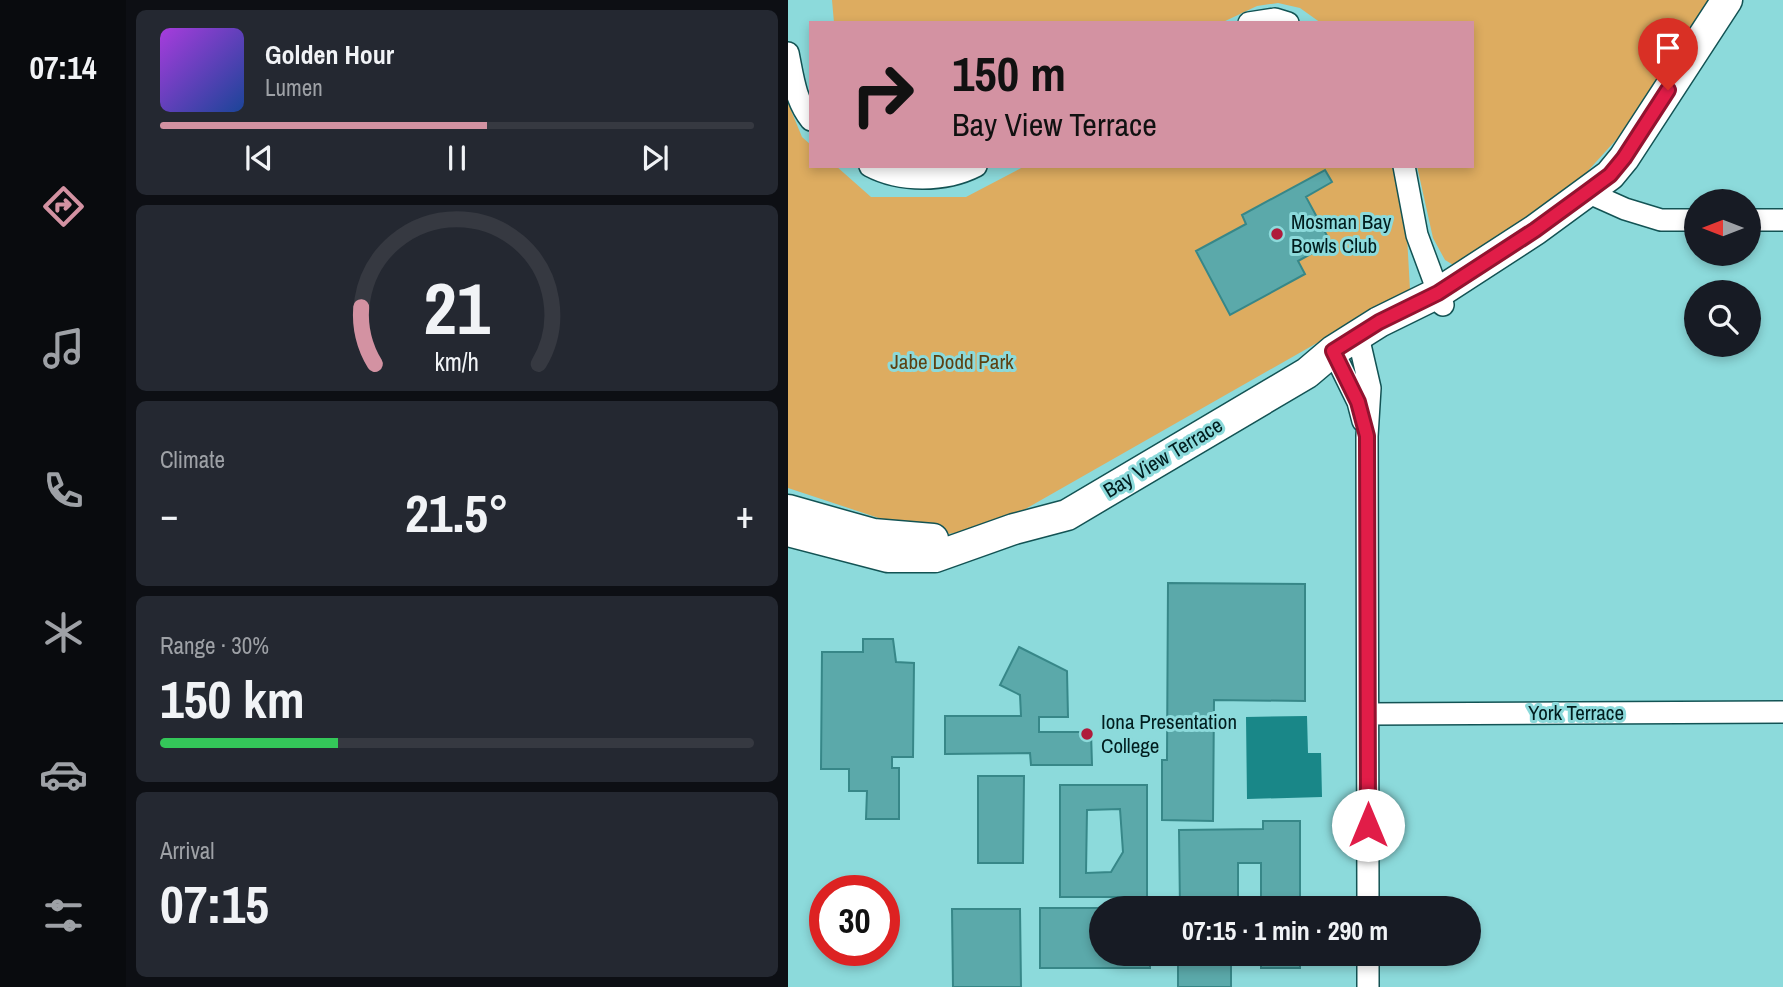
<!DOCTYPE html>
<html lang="en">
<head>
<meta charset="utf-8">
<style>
	body { margin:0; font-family:"Archivo Narrow",sans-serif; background:#242831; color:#f1f3f6; height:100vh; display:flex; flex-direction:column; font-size:26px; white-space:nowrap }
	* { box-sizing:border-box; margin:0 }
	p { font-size:23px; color:#9ea1a6 }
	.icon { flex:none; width:38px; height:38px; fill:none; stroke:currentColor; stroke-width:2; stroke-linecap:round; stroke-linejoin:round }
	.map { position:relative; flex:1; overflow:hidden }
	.panel { display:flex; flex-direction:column; gap:10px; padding:10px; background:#0d0f14; width:662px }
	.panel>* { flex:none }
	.top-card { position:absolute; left:21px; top:21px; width:665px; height:147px; border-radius:0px; box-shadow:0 4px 10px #0003; background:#d392a2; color:#111; overflow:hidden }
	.needle { width:46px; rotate:270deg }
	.controls { position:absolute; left:896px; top:189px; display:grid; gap:14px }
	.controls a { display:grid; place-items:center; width:77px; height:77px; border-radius:50%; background:#171b24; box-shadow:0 4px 10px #0003; font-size:35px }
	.speed { position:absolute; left:21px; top:875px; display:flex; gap:14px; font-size:35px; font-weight:700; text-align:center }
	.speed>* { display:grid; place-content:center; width:91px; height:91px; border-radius:50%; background:#171b24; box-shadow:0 4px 10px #0003; line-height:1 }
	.speed .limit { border:10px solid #d22; background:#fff; color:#111 }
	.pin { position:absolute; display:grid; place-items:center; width:60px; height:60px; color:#fff; margin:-72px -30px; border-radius:50% 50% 50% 0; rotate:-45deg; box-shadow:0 0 7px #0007 }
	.pin .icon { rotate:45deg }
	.me { position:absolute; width:77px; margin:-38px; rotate:0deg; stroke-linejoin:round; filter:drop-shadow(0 0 5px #0008) }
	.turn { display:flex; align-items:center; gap:24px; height:147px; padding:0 28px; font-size:32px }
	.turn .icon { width:91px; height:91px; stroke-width:2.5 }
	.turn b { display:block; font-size:49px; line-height:60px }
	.big { font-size:52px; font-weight:700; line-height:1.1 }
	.panel .card { flex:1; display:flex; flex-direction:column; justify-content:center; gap:10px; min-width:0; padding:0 24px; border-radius:10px; background:#242831 }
	.panel .dial { align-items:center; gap:0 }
	.dial svg { height:182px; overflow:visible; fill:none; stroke:#363941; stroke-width:7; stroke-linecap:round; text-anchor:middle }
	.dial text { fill:#f1f3f6; stroke:none }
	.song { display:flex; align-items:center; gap:21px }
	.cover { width:84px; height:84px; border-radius:10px; background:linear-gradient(135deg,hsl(280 70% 55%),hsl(220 70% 35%)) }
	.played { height:7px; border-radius:4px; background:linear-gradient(90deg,#d392a2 55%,#363941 55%) }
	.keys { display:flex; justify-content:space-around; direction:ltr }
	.heat { display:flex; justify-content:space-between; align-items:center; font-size:38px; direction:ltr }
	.charge { height:10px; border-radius:5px; background:linear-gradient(90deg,#34c759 30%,#363941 0) }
	.trip { position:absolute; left:301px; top:896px; width:392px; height:70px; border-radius:35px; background:#171b24; box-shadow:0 4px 10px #0003; font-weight:700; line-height:70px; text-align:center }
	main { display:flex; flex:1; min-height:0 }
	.tabs { display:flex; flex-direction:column; width:126px; justify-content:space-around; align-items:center; background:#090b0e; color:#9ea1a6 }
	.tabs .icon { width:49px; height:49px }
	.tabs .current { color:#d392a2 }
	.tabs b { font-size:32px; color:#f1f3f6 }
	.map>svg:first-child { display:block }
	.green { fill:#ddac60 }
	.water { fill:#198788 }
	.building { fill:#5ba9aa; stroke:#378788; stroke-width:2; fill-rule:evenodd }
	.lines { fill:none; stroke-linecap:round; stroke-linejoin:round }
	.street-casing { stroke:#135354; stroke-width:24 }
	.secondary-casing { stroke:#135354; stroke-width:33 }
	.street { stroke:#fff; stroke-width:21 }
	.secondary { stroke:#fff; stroke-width:30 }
	.route-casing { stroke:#92132f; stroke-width:18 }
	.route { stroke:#e11d48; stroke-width:12 }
	.poi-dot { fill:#af1b3b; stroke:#8cdadb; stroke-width:2.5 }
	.labels { text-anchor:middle; stroke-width:6; stroke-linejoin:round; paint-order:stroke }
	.poi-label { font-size:21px; fill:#001d1e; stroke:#8cdadb; text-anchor:start }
	.park-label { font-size:21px; fill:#5d4112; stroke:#8cdadb }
	.street-label { font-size:21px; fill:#001d1e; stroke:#8cdadb }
</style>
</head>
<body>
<main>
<nav class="tabs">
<b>07:14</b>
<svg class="icon current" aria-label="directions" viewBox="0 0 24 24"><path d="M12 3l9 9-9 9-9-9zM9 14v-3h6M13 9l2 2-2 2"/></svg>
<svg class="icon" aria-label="music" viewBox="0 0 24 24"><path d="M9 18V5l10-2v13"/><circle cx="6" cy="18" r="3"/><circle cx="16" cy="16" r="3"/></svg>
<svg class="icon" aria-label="phone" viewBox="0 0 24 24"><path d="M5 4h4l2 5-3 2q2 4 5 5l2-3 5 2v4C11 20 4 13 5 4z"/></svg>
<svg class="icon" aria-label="climate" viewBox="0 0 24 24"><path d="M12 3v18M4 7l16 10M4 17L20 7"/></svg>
<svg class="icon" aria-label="car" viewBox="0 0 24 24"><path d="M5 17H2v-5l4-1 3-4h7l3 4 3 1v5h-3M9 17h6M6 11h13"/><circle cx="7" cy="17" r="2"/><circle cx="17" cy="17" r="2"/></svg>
<svg class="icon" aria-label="filters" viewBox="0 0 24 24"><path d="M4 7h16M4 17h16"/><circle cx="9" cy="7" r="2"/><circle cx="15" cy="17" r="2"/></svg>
</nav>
<section class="panel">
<div class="card">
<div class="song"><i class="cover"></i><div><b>Golden Hour</b><p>Lumen</p></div></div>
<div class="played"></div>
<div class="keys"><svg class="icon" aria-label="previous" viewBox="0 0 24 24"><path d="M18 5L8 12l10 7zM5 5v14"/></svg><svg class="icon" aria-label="pause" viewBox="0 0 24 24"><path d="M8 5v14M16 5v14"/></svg><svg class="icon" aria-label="next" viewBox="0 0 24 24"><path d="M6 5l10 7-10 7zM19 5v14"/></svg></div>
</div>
<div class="card dial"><svg viewBox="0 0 100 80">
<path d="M14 69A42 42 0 1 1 86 69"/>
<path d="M14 69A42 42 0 0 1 8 44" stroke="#d392a2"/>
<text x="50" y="56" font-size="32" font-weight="700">21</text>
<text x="50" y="72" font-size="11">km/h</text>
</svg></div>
<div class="card"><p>Climate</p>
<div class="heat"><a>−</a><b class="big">21.5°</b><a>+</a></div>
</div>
<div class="card"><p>Range · 30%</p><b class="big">150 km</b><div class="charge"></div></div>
<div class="card"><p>Arrival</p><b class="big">07:15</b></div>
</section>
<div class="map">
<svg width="996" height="987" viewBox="0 0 996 987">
	<rect width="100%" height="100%" fill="#8cdadb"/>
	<path class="green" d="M44,0H920L847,119L798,173L749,216L672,269L657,260L645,238L629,166H684V23H533L512,8L490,3L469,6L433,23H46Z
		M0,103L14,137L23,145V166H48L83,197H178L237,166H604L619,236L622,290L204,528L145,536L0,488Z"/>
	<path class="water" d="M519,716L520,753H533L534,797L459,799L458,717Z"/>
	<path class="building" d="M537,170L544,182L518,197L543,243L510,261L517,274L442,315L408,251L458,224L454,215Z
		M380,583L517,584V701L426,700L425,821L374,820V760H379Z
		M75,639H105L108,662L126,663L125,757H104V768H111V819H78L79,791H61V769H33L34,652H75Z
		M231,647L279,671L280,717H251V732H303L304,765H243L242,753L157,754V716H233L232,695L212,685Z
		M190,776H236L235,863H190Z
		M272,785H359V897H272ZM332,809L335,852L323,872L298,873L299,810Z
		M475,821H512V908H473V863H450V908H392L391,830L475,829Z
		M252,908H362H313V954H362V968H252Z
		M164,909H232L233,987H165Z
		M390,954H443V987H390Z
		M473,954H512V968H473Z"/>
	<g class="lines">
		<defs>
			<path id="street" d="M461,23L487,19L500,23
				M0,53C5,77 7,100 23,120
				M82,166C112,182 157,182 188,166
				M616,166L629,235L655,305
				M799,192L837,209L873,220H908
				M961,220H996
				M570,336L582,388L579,436L580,908
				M545,351L570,402L575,421
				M581,714L996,712
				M580,987V954"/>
			<path id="secondary" d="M0,510L85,534L145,539
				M0,531L100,557H147L226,529L279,515L519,373L545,351L591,322L650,293L747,230L822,175L836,158L939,0"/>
		</defs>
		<use href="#street" class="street-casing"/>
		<use href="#secondary" class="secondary-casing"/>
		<use href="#street" class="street"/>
		<use href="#secondary" class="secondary"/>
	</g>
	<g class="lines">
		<defs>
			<path id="route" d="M580,825L579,436L570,402L545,351L591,322L650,293L747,230L799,192L822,175L836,158L880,90"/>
		</defs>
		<use href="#route" class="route-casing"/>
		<use href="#route" class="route"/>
	</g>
	<g class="poi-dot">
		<circle cx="489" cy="234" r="7"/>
		<circle cx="299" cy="734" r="7"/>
	</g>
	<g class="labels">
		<g class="poi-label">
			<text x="503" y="229">Mosman Bay<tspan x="503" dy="24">Bowls Club</tspan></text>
			<text x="313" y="729">Iona Presentation<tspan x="313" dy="24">College</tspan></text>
		</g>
		<g class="park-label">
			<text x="164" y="369">Jabe Dodd Park</text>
		</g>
		<g class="street-label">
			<text transform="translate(375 458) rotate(-31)" y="7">Bay View Terrace</text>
			<text x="788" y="720">York Terrace</text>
		</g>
	</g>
</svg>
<div class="controls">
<a><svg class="needle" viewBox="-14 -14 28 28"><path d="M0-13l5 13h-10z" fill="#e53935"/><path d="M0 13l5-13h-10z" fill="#9ea1a6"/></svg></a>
<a><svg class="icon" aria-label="search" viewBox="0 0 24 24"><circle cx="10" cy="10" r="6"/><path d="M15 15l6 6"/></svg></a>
</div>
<div class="speed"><div class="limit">30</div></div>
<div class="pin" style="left:880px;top:90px;background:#d93025"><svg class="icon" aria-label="arrive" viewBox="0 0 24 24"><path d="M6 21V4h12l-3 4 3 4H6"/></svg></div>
<svg class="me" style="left:580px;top:825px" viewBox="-20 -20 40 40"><circle r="19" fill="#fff"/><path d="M0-13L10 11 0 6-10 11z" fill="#e11d48"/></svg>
<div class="trip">07:15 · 1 min · 290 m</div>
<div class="top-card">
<div class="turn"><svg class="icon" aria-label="right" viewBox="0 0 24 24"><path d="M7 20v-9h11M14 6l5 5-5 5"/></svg><div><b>150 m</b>Bay View Terrace</div></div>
</div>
</div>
</main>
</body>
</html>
